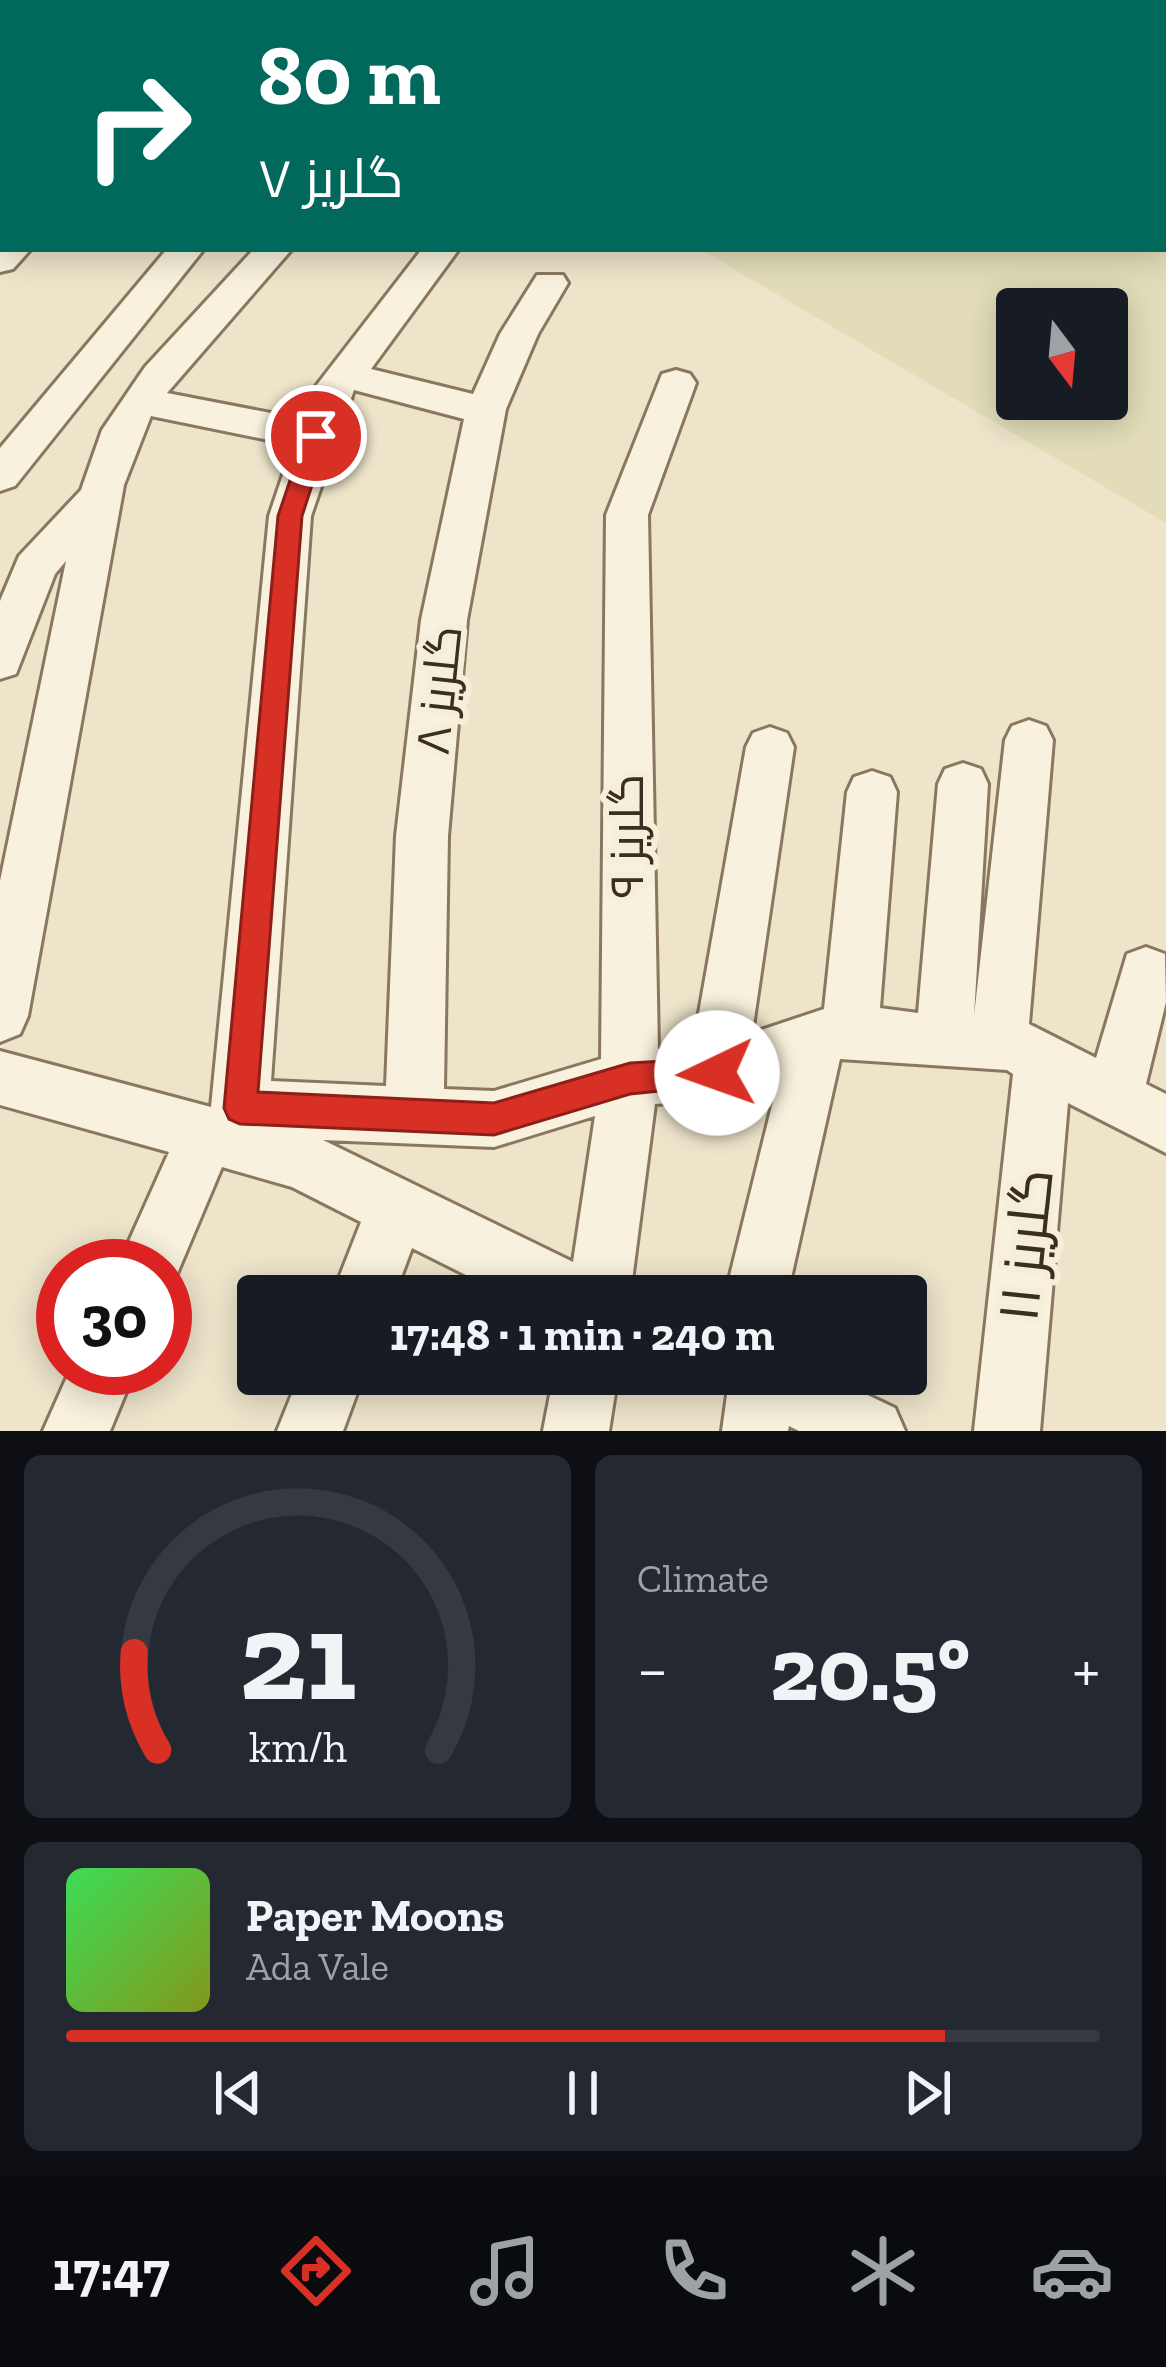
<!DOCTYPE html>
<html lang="en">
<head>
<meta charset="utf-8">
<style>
	body { margin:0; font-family:"Zilla Slab",Cairo,serif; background:#242831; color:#f1f3f6; height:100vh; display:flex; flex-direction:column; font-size:45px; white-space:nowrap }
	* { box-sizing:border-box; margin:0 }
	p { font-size:39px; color:#9ea1a6 }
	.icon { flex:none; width:66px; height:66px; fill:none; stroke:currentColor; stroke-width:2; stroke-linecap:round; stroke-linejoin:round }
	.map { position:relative; height:1431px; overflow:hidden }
	.panel { display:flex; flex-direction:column; gap:24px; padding:24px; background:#0d0f14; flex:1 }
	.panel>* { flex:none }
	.top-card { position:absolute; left:0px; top:0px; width:1167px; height:252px; box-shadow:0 6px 30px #0003; background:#00695c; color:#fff; overflow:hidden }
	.needle { width:78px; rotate:164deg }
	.controls { position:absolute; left:996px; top:288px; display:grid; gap:24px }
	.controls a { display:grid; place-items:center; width:132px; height:132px; border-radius:12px; background:#171b24; box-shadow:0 6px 30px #0003; font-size:60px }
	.speed { position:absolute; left:36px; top:1239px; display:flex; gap:24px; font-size:60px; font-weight:700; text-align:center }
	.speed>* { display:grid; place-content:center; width:156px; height:156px; border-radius:50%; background:#171b24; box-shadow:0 6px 30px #0003; line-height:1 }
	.speed .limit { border:18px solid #d22; background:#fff; color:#111 }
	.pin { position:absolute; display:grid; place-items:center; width:102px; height:102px; color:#fff; margin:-51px; border:6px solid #fff; border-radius:50%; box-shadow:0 3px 12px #0007 }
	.me { position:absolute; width:132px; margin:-66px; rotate:267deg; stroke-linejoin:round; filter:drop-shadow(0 0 9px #0008) }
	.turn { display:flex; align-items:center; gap:42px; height:252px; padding:0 60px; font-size:54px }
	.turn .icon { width:156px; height:156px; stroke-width:2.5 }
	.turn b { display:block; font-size:84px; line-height:102px }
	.big { font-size:90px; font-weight:800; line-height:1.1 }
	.panel .widget { flex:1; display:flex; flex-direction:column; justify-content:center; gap:18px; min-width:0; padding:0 42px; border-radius:18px; background:#242831 }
	.panel .dial { align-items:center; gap:0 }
	.dial svg { height:312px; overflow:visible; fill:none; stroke:#363941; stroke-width:7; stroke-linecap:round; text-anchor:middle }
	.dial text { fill:#f1f3f6; stroke:none }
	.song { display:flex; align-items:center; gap:36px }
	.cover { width:144px; height:144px; border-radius:18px; background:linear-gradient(135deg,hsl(130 70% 55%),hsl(70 70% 35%)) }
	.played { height:12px; border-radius:6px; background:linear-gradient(90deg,#d93025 85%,#363941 85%) }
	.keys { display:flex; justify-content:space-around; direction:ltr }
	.heat { display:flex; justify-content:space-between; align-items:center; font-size:66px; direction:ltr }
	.panel .tiles { flex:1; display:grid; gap:24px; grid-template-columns:1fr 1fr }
	.widget:last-child { grid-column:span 2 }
	.trip { position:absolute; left:237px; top:1275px; width:690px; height:120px; border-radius:12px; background:#171b24; box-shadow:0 6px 30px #0003; font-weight:800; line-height:120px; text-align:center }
	.menu { display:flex; height:192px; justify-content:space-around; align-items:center; background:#090b0e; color:#9ea1a6 }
	.menu .icon { width:84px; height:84px }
	.menu .active { color:#d93025 }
	.menu b { font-size:54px; color:#f1f3f6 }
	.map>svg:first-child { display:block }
	.farmland { fill:#e2ddb8; fill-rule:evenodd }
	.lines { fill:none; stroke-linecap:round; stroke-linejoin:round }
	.minor-casing { stroke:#89775f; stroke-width:6 }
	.minor { fill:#f8f1dd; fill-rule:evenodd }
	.route { fill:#d93025; stroke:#8d1f18; stroke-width:3 }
	.labels { text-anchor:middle; stroke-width:12; stroke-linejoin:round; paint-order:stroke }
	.street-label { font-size:48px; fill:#3a2e22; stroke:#f5eed9 }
	.near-street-label { font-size:57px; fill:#3a2e22; stroke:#f5eed9 }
</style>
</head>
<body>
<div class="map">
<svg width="1166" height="1431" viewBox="0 0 1166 1431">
	<rect width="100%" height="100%" fill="#ede4ca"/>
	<path class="farmland" d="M0,0H1166V523L700,249H1164V3H3L0,104ZM1017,309H1107V399H1017Z"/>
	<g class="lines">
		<defs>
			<path id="minor" d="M0,241L3,249H31L13,269L0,272Z
				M167,249H204L15,486L0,491V448Z
				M254,249H292L167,393L302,419L316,386L422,249H459L371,369L473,394L500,334L537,275H563L568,283L538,334L506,409L467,620L448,836L444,1089L494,1091L601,1059L606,515L662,374L676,370L690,374L696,383L648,515L658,1049L693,1047L746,747L753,733L770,727L787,733L794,747L752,1033L824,1009L847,792L854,777L872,771L890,777L897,792L880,1008L918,1013L938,784L945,769L963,763L981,769L988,784L974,1016L1005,740L1012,726L1029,720L1046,726L1053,740L1029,1024L1096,1058L1127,954L1146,947L1165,954L1166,1002L1146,1084L1166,1094V1153L1068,1103L1040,1431H974L1013,1074L1007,1070L840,1059L787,1296H725L779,1077L717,1100L655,1104L630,1296H508L412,1248L394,1296H332L361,1222L292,1187L222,1167L171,1288L165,1290V1266H118L169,1152L0,1105V1051L211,1107L269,516L293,445L151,416L124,485L28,1016L20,1034L0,1042V881L66,561L55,574L16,674L0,679V601L19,556L81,490L102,430L145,367ZM354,390L464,419L421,620L396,836L386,1086L271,1081L311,516ZM595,1116L573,1262L323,1140L494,1147Z
				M71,1368H136L110,1431H43Z
				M300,1374H364L343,1431H277Z
				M554,1374H618L609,1431H543Z
				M719,1374H823L895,1408L905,1431H799L789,1426L788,1431H722L727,1395Z"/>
		</defs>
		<use href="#minor" class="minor-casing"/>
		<use href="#minor" class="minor"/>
	</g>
	<path class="route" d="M316,428L328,436L302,516L258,1092L494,1103L630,1063L717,1058L728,1062L733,1073L728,1084L630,1094L494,1135L240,1124L229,1119L224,1108L278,516L305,436Z"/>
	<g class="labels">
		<g class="street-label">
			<text transform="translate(438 690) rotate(-84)" y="17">گلریز ۸</text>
			<text transform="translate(626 836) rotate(-90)" y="17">گلریز ۹</text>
		</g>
		<g class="near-street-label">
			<text transform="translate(1025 1245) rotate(-84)" y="20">گلریز ۱۱</text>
		</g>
	</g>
</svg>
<div class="controls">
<a><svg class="needle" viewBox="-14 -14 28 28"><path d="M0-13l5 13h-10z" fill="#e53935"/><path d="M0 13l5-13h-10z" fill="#9ea1a6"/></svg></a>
</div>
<div class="speed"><div class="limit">30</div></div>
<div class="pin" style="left:316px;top:436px;background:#d93025"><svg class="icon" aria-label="arrive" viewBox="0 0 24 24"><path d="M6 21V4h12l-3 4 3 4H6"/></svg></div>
<svg class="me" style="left:717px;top:1073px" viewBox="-20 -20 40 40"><circle r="19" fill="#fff"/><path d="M0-13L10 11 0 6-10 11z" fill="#d93025"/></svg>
<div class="trip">17:48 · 1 min · 240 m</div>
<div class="top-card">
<div class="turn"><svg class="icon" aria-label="right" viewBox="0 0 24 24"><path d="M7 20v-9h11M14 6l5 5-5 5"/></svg><div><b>80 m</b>گلریز ۷</div></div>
</div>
</div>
<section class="panel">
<div class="tiles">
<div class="widget dial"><svg viewBox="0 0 100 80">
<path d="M14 69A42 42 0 1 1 86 69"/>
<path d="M14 69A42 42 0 0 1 8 44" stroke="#d93025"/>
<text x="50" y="56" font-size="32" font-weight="700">21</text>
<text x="50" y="72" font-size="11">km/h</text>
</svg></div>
<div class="widget"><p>Climate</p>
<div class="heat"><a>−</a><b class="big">20.5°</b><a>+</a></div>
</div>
<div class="widget">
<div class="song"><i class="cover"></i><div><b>Paper Moons</b><p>Ada Vale</p></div></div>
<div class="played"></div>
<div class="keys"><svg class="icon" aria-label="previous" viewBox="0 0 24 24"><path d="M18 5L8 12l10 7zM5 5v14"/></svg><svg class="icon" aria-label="pause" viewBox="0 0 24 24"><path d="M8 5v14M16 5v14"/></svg><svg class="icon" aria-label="next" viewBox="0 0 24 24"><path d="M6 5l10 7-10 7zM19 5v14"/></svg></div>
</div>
</div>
</section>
<nav class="menu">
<b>17:47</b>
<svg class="icon active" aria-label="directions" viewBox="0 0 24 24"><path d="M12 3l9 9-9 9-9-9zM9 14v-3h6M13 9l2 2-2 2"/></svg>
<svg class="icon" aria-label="music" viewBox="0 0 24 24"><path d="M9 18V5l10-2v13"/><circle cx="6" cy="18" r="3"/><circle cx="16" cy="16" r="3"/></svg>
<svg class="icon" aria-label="phone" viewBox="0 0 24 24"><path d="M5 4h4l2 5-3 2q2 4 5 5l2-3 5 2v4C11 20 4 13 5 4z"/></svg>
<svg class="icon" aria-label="climate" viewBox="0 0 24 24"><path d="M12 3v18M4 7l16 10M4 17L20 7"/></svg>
<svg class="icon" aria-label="car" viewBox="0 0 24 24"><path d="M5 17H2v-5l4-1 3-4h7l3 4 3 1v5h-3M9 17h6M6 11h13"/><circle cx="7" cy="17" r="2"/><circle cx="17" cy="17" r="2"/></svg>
</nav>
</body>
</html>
